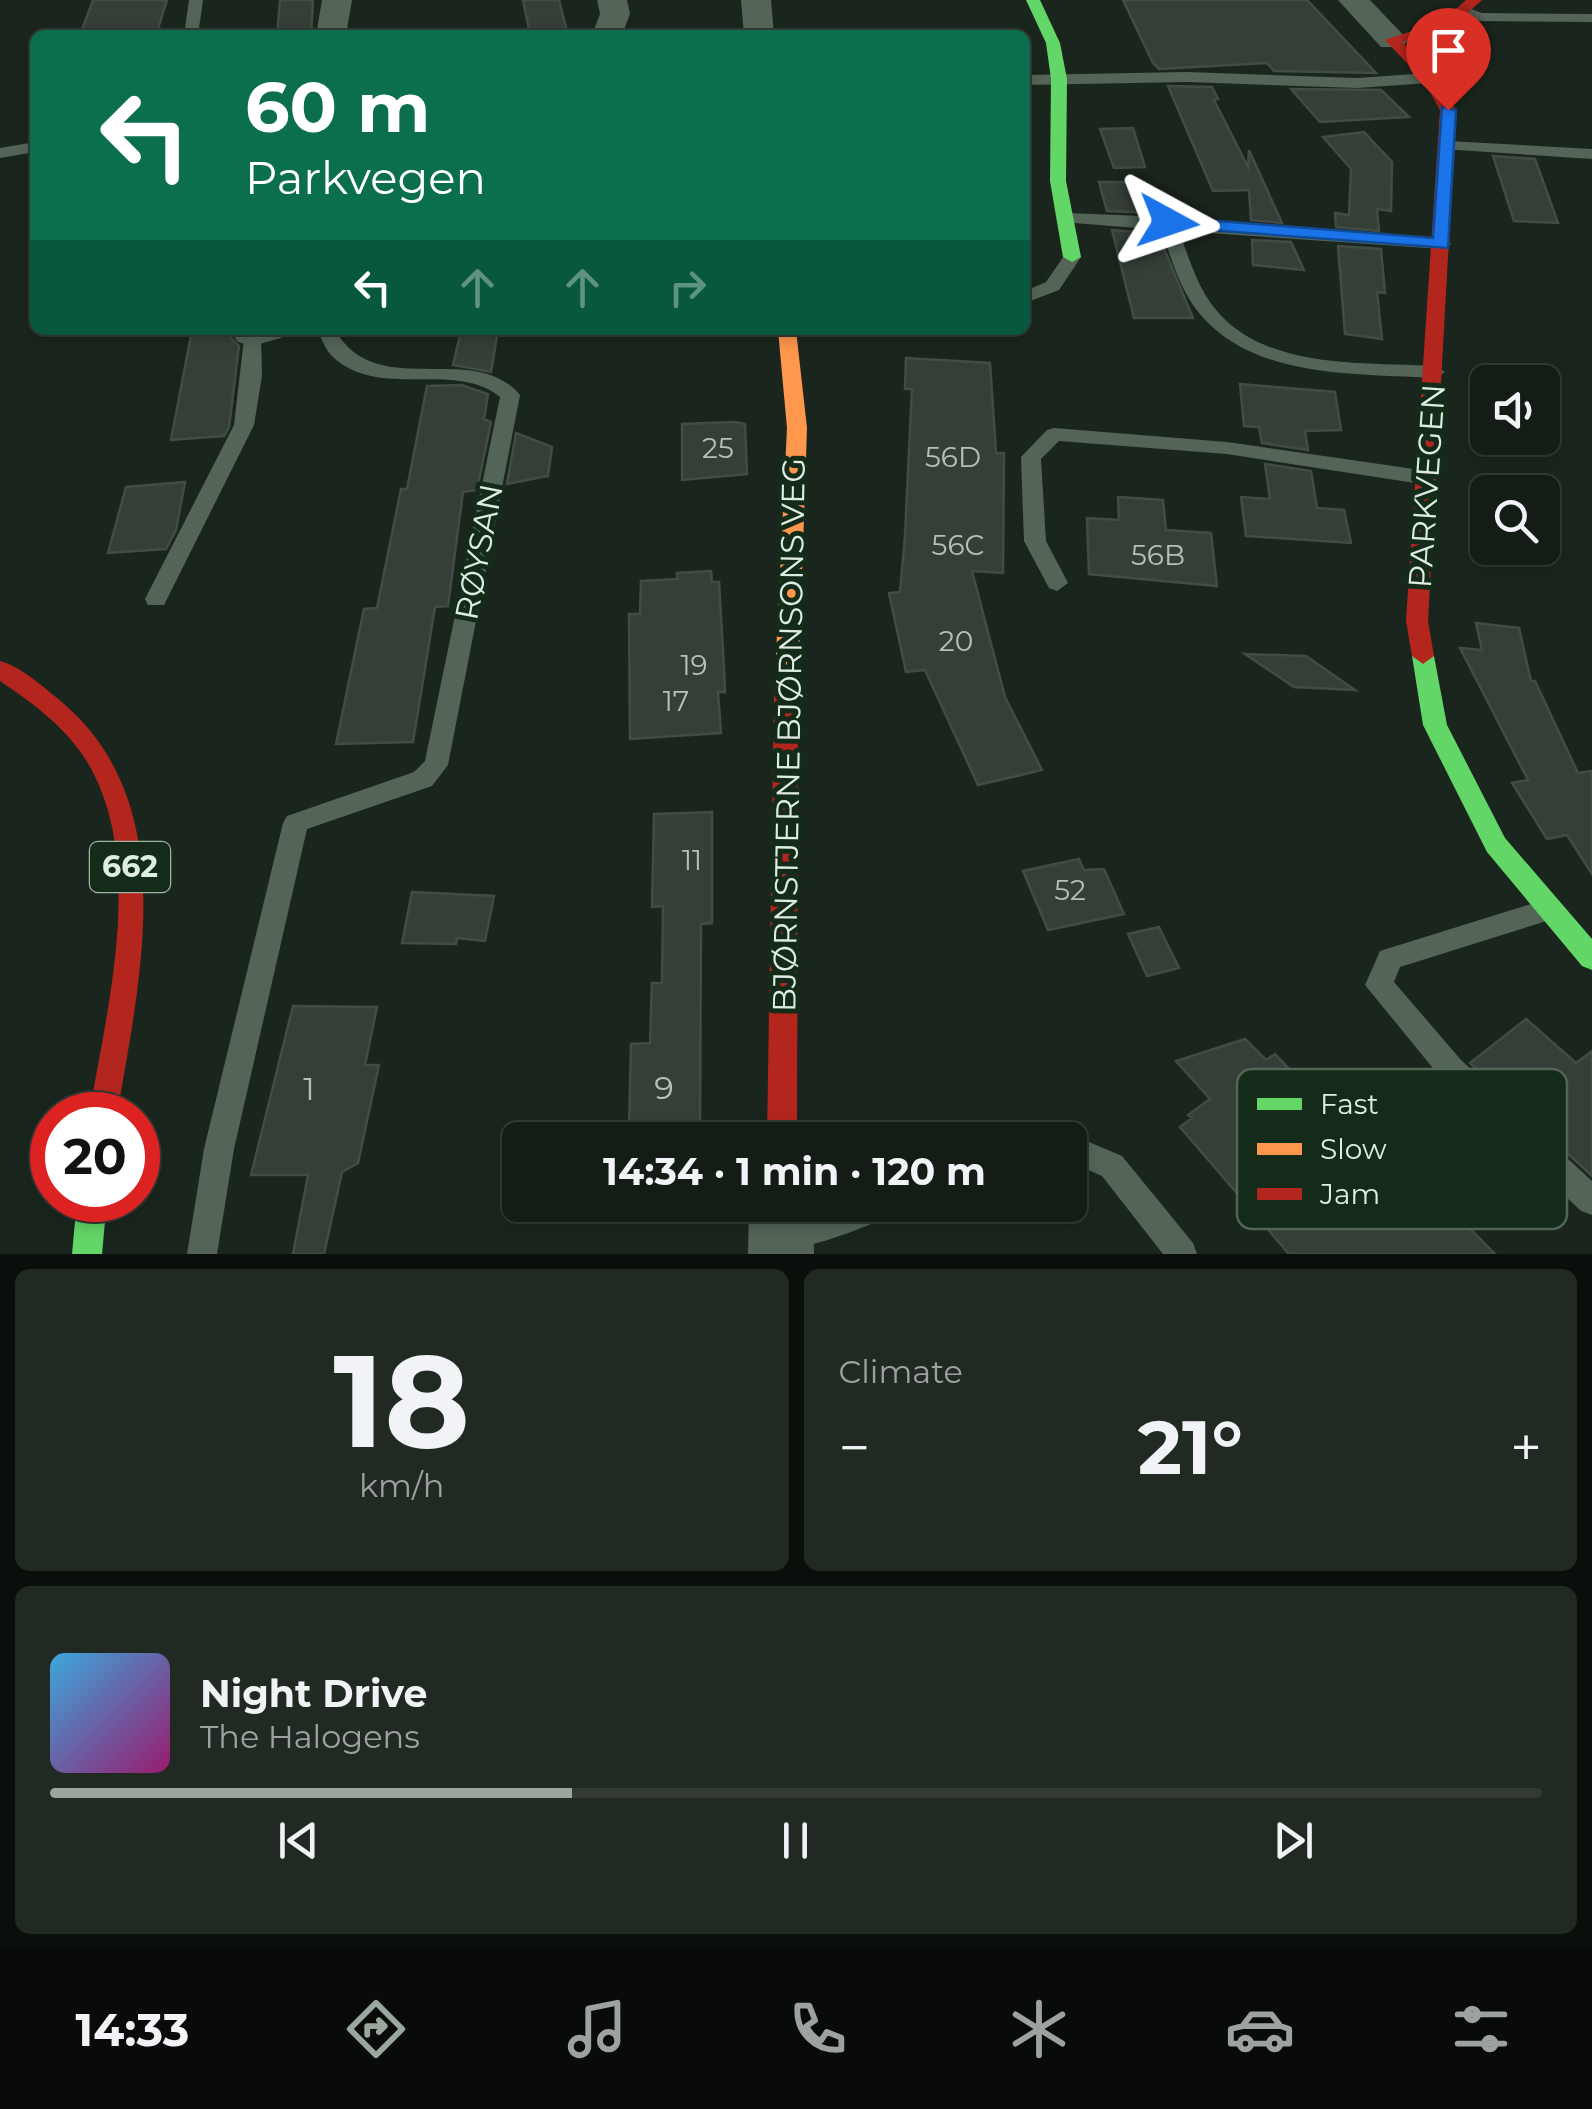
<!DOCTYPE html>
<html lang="en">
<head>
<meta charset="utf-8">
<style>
	body { margin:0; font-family:Montserrat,sans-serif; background:#212923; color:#f1f3f6; height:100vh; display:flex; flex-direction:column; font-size:38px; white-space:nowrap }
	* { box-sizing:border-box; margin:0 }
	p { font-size:32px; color:#9da1a1 }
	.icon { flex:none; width:55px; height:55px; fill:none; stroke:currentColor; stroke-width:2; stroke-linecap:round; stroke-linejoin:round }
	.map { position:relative; height:1254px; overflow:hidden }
	.side { display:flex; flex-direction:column; gap:15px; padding:15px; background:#0b0f0c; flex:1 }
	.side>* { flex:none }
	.hud { position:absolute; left:30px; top:30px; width:1000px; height:305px; border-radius:15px; box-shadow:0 5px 15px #0003,0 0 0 2px #333a35; background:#0b6e4f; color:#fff; overflow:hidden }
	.tools { position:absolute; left:1470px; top:365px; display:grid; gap:20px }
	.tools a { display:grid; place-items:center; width:90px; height:90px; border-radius:15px; background:#141c16; box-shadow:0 5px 15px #0003,0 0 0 2px #333a35; font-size:50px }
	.speed { position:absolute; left:30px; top:1092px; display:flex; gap:20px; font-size:50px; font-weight:700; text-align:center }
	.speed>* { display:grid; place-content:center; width:130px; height:130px; border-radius:50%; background:#141c16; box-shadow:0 5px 15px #0003,0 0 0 2px #333a35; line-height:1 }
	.speed .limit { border:15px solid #d22; background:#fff; color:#111 }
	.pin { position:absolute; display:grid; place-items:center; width:85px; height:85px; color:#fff; margin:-102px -42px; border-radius:50% 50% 50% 0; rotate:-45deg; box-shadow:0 0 10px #0007 }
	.pin .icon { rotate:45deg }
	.me { position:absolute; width:110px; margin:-55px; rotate:95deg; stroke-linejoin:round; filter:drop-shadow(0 0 8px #0008) }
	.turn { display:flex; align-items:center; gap:35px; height:210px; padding:0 50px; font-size:45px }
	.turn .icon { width:130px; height:130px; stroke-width:2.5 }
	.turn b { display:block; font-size:70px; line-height:85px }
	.lanes { display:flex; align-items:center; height:95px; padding:0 50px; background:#0003; justify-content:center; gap:50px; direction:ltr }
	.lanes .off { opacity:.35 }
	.big { font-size:75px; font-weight:700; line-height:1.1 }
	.side .tile { flex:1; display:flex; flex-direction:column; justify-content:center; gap:15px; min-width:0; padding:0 35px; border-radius:15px; background:#212923 }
	.side .dial { align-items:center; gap:0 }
	.dial b { font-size:130px; line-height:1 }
	.song { display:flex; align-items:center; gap:30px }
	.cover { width:120px; height:120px; border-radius:15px; background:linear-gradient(135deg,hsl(200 70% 55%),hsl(320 70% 35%)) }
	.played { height:10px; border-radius:5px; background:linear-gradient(90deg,#9aa79c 35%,#333a35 35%) }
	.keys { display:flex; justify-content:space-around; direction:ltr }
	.heat { display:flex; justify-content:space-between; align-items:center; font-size:55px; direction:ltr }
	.side .tiles { flex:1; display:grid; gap:15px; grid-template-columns:1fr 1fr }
	.tile:last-child { grid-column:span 2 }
	.trip { position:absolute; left:502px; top:1122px; width:585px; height:100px; border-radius:15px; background:#141c16; box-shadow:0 5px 15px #0003,0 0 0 2px #333a35; font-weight:700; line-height:100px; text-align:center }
	.tabs { display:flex; height:160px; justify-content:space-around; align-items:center; background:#080b09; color:#9da1a1 }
	.tabs .icon { width:70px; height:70px }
	.tabs .active { color:#9aa79c }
	.tabs b { font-size:45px; color:#f1f3f6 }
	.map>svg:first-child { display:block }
	.building { fill:#353f38; stroke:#424c45; stroke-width:2.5 }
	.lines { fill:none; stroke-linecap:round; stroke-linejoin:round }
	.lane { fill:#546558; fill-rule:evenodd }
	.street { fill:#546558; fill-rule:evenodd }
	.fast { fill:#63d668; fill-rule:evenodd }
	.slow { fill:#ff974d; fill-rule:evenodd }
	.jam { fill:#b3261e; fill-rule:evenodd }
	.route { fill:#1a73e8; stroke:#114b97; stroke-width:2.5 }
	.labels { text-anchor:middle; stroke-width:10; stroke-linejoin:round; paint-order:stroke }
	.number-label { font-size:28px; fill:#b4c1b7 }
	.shield { fill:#152b1a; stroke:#a2b2a5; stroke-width:2.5 }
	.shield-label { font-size:30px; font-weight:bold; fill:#dfece1 }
	.street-label { font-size:32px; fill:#dfece1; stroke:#152b1a }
	.near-number-label { font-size:32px; fill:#b4c1b7 }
	.key { fill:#152b1a; stroke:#526556; stroke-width:2.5 }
	.key-label { font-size:28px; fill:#dfece1 }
</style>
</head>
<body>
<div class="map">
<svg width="1592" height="1254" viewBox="0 0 1592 1254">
	<rect width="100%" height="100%" fill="#1a261d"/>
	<path class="building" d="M93,0H167L156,35H80Z
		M280,0H313L311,35H277Z
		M523,0H559L568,35H530Z
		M1123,0H1307L1376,73L1274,71L1267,63L1159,69L1153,63Z
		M1168,86L1212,87L1218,99L1214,100L1248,167L1249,150L1282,223L1251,220L1249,190L1213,191Z
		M1291,89L1381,90L1409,117L1320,122Z
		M1133,128L1145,167L1114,168L1100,129Z
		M1364,132L1392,162L1391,211L1377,209L1379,231L1336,227L1335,213L1349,215L1351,169L1323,137Z
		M1493,156L1535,159L1558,223L1514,221Z
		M1099,182H1144L1154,213L1107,211Z
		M1112,230L1158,234L1193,318H1134Z
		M1252,240L1291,242L1304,270L1253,265Z
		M1338,246L1381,249L1385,293L1377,292L1382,339L1345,334Z
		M192,330H230L229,336L239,346L229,427L224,436L171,440Z
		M467,330H498L491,372L453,365L460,335H467Z
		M906,358L990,363L996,453H1004L1003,573L972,571L1005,697L1042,770L978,785L925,670L906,672L889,593L900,592L905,535L912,389H905Z
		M1240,384L1335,392L1341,430L1305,431L1308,450L1262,443L1259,427L1244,426Z
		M461,385L488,394L484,419L491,422L477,490L463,492L448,606L435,607L413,742L336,744L364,609L377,608L401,489H407L427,386Z
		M735,422L745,424L747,474L682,480V424Z
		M516,433L552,447L548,476L507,484Z
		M1265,464L1311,471L1317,508L1344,510L1351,543L1246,536L1241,497L1270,499Z
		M185,482L176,530L166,549L108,553L126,487Z
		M1118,497L1163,500L1166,530L1211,533L1217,586L1089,574L1087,518L1119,520Z
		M711,571L712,582H719L724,668L725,692H718L721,733L630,739L629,614H640L641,581L677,579V573Z
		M1476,623L1519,628L1531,681H1535L1578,773L1592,771V874L1567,835L1547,839L1512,783L1528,780L1460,648L1482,650Z
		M1245,654L1306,656L1355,690L1294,687Z
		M712,812V923L701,924L700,1129L629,1131L631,1044L650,1043L652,983H662L663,906L652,907L654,814Z
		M1079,859L1084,870L1104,869L1124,914L1048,930L1023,871Z
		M412,892L494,896L485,941L457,938L456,944L402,943Z
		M1159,927L1179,968L1147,976L1128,934Z
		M293,1006L377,1007L365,1065H379L358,1163L342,1172L324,1254H293L308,1175H251Z
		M1526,1019L1576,1063L1592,1051V1176L1470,1063Z
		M1245,1039L1266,1060L1275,1054L1417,1202L1432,1190L1495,1254H1289L1180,1127L1192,1118L1188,1115L1210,1099L1176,1061Z"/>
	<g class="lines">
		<path class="lane" d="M189,0H203L198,35H184Z
			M1463,6L1482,13L1592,14V22L1480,21L1458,13L1456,10Z
			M759,30L857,31L864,35H752Z
			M1187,72L1357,78L1429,73L1437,78L1429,83L1357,88L1187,82L1025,85V75Z
			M1448,141L1592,149V159L1442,149V143Z
			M35,142V152L0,158V148Z
			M1068,213L1167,217L1448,240L1451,244L1442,249L1179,231C1187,253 1194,276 1206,296C1252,371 1358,362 1435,366L1445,372L1435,378C1352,373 1243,380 1191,302C1177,280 1170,254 1161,230L1062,222V214Z
			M1072,252L1081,257L1059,290L1025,303V291L1046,282L1066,253Z
			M245,330H259L261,334L262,376L254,425L164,605H148L145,599L234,425Z
			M317,330H335C377,403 473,339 520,395L448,765L432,786L307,829L234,1149L217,1254H187L204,1149L283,823L287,816L414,772L425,761L500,397C455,360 379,400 333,357C326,351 322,339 317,330Z
			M1054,428L1227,442L1428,471L1438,478L1428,485L1227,454L1059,441L1041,459L1046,541L1068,583L1057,591L1049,588L1024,541L1021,457L1047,430Z
			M1547,899L1556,902L1560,910L1556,918L1400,967L1394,982L1461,1060L1592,1181V1215L1581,1211L1441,1078L1365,985L1380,951Z
			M1043,1123L1060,1130L1063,1137L1070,1134L1122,1156L1193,1243L1197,1254H1163L1102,1176L1070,1162V1140H1021L1026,1130Z
			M845,1205H897L893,1215C863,1227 804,1254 774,1247L770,1236L774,1225Z"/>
		<path class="street" d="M322,0H352L346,35H316Z
			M597,0H627L630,14L622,35H592L600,14Z
			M741,0H771L774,35H744Z
			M1338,0H1370L1408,40L1403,47H1381Z
			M235,330H287L281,338L252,346L238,342L232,334Z
			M749,1205H813L814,1254H748Z"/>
		<path class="fast" d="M1026,0H1040L1060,43L1067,79L1066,181L1081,257L1072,262L1063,257L1050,181L1051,79L1046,43Z
			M1423,648L1434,656L1447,725L1505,838L1592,939V970L1582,966L1487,852L1423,725L1412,656Z
			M77,1200H107L102,1254H72Z"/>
		<path class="slow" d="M778,330H796L807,428L798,695L794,701H778L774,695L787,428Z"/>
		<path class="jam" d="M1466,0H1482L1452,27L1402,42L1434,75L1456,110L1428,621L1434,656L1423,664L1412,656L1406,621L1440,110L1423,80L1385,40L1442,21Z
			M0,661C21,667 41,685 57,698C184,800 140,977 117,1115H89C107,1008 148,855 84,757C63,725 31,702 0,681Z
			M786,686L794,689L798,695L797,1140H767L774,695L778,689Z"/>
	</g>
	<path class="route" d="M1442,107L1456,110L1448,248L1168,227L1159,222L1168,217L1433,238Z"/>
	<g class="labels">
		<g class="number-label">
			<text x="718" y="458">25</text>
			<text x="953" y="467">56D</text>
			<text x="958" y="555">56C</text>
			<text x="1158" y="565">56B</text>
			<text x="956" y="651">20</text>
			<text x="694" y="675">19</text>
			<text x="676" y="711">17</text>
			<text x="692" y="870">11</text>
			<text x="1070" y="900">52</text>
		</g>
		<rect class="shield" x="90" y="842" width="80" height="50" rx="8"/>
		<g class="shield-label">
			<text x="130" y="877">662</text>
		</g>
		<g class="street-label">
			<text transform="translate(1427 486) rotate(-86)" y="11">PARKVEGEN</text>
			<text transform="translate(479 552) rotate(-79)" y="11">RØYSAN</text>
			<text transform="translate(789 735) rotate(-89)" y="11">BJØRNSTJERNE BJØRNSONS VEG</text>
		</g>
		<g class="near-number-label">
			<text x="664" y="1099">9</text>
			<text x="309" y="1100">1</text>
		</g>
	</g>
	<rect x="1237" y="1069" width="330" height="160" rx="15" class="key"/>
	<rect x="1257" y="1098" width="45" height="12" fill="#63d668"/>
	<rect x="1257" y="1143" width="45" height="12" fill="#ff974d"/>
	<rect x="1257" y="1188" width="45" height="12" fill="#b3261e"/>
	<g class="key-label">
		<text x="1320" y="1114">Fast</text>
		<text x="1320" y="1159">Slow</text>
		<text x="1320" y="1204">Jam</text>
	</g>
</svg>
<div class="tools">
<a><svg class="icon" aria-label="sound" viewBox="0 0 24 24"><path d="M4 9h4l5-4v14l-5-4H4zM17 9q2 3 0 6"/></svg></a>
<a><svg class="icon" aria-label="search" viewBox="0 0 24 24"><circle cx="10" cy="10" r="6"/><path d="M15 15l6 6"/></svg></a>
</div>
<div class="speed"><div class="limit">20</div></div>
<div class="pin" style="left:1448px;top:110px;background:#d93025"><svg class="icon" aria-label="arrive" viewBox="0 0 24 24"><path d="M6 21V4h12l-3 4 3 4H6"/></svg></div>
<svg class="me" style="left:1168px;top:222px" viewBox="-20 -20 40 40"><path d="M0-17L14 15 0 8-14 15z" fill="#1a73e8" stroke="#fff" stroke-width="4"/></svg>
<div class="trip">14:34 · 1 min · 120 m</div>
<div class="hud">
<div class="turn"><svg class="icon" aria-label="left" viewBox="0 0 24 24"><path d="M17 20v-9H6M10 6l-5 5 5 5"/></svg><div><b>60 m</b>Parkvegen</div></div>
<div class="lanes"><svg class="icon" aria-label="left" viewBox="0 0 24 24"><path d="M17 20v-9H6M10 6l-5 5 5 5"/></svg><svg class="icon off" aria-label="ahead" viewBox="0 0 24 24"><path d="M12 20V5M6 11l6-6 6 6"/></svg><svg class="icon off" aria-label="ahead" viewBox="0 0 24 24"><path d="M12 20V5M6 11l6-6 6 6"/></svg><svg class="icon off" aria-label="right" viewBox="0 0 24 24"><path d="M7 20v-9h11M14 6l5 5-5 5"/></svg></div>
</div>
</div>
<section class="side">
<div class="tiles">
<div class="tile dial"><b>18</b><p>km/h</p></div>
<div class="tile"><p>Climate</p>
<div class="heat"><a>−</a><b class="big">21°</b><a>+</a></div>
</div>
<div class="tile">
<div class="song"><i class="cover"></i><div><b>Night Drive</b><p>The Halogens</p></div></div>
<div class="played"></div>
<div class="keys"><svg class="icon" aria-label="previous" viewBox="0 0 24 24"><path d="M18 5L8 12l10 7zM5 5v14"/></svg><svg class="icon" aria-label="pause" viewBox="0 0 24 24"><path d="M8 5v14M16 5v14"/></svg><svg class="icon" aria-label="next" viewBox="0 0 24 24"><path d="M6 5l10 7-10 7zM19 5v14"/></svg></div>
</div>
</div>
</section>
<nav class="tabs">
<b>14:33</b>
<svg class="icon active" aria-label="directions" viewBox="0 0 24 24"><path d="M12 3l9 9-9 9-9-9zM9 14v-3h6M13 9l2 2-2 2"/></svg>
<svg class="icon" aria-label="music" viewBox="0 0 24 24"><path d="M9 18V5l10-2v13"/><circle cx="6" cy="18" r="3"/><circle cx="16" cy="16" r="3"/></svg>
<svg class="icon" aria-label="phone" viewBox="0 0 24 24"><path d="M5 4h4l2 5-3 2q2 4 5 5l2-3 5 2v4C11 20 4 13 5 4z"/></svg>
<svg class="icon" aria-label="climate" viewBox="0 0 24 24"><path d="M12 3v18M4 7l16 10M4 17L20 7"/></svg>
<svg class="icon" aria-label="car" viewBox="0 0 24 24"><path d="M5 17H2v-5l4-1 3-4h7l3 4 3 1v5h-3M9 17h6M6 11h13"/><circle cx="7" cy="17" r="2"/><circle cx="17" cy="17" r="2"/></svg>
<svg class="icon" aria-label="filters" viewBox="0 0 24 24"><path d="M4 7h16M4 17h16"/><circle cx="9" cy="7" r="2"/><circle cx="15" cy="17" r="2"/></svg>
</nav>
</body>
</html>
